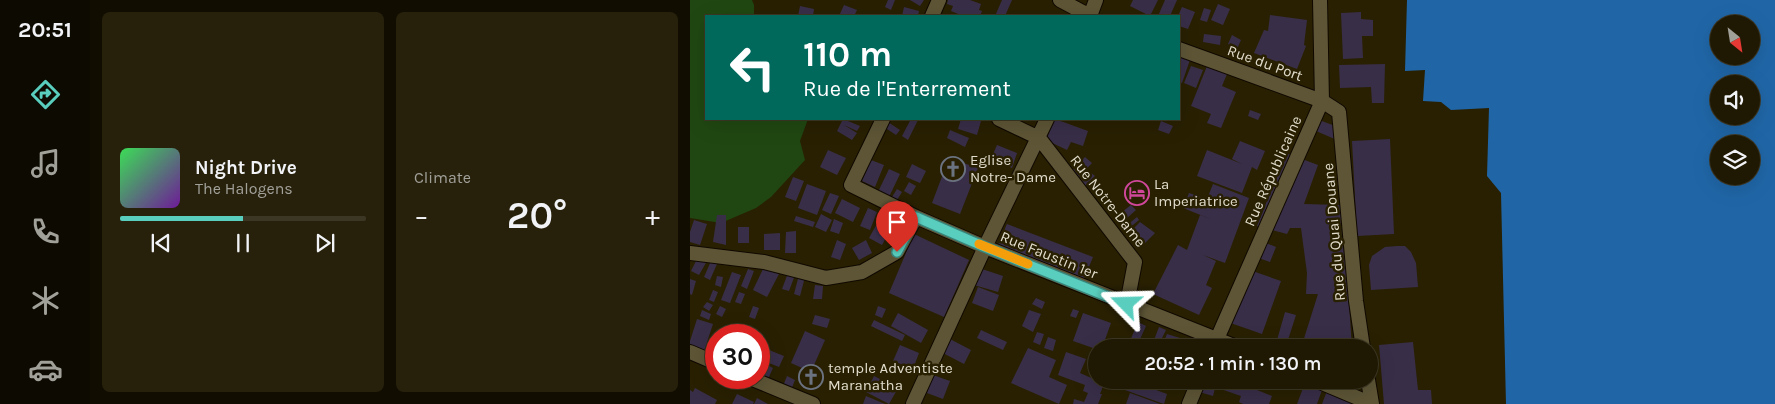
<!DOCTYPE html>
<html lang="en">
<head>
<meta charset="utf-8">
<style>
	body { margin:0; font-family:Karla,sans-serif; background:#27210c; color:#f1f3f6; height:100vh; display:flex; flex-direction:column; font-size:19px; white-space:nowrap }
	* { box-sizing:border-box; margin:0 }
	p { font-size:16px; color:#a1a099 }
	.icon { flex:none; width:28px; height:28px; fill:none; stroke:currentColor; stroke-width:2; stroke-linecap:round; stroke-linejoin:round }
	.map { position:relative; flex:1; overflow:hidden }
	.details { display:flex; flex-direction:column; gap:12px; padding:12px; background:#110d01; width:600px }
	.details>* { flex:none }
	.top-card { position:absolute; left:15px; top:15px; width:475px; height:105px; border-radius:0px; box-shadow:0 5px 20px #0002,0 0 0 1px #3c3724; background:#00695c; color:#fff; overflow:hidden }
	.needle { width:32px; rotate:150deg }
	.controls { position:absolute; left:1020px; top:15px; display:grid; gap:10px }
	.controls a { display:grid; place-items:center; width:50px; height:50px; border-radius:50%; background:#1f1802; box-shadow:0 5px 20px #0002,0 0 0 1px #3c3724; font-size:25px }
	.speed { position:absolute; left:15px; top:324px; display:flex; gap:10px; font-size:25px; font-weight:700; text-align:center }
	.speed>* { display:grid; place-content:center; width:65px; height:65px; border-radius:50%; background:#1f1802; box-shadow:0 5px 20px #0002,0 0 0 1px #3c3724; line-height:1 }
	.speed .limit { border:8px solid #d22; background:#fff; color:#111 }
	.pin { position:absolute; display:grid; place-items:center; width:42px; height:42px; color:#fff; margin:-51px -21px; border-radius:50% 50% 50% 0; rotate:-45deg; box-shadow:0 0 5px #0007 }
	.pin .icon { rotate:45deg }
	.me { position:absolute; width:55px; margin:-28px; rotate:292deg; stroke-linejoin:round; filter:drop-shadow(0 0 4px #0008) }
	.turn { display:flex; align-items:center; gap:18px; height:105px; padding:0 15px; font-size:22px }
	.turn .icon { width:65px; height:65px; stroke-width:2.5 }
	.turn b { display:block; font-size:35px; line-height:42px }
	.big { font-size:38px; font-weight:600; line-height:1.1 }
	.details .widget { flex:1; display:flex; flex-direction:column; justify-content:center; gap:8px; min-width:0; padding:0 18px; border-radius:8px; background:#27210c }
	.song { display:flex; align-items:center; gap:15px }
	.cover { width:60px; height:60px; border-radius:8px; background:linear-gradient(135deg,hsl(130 70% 55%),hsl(280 70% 35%)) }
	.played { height:5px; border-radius:2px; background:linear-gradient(90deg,#59cebe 50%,#3c3724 50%) }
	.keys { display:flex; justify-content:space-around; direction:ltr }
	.heat { display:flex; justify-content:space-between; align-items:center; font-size:28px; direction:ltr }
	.details .tiles { flex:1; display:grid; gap:12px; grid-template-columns:repeat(2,1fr) }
	.trip { position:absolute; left:398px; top:339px; width:290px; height:50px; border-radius:25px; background:#1f1802; box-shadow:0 5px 20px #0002,0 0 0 1px #3c3724; font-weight:600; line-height:50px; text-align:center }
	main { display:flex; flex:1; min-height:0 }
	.tabs { display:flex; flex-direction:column; width:90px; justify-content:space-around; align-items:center; background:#0c0a01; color:#a1a099 }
	.tabs .icon { width:35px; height:35px }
	.tabs .current { color:#59cebe }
	.tabs b { font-size:22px; color:#f1f3f6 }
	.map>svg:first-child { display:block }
	.green { fill:#204712 }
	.water { fill:#2066a7; fill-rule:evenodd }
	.building { fill:#382e48 }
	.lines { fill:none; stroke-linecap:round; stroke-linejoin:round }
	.minor-casing { stroke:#100900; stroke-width:16 }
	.tertiary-casing { stroke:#100900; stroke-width:16 }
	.minor { stroke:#5e5536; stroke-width:14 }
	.tertiary { stroke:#5e5536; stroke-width:14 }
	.route-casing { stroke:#3a867c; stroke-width:12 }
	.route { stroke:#59cebe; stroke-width:9 }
	.slow { stroke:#f59e0b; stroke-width:9 }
	.labels { text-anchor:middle; stroke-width:5; stroke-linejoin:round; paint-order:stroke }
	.street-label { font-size:15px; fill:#e1dccb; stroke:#292002 }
	.poi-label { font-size:15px; fill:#e1dccb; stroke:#292002; text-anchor:start }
</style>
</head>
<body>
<main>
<nav class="tabs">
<b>20:51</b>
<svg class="icon current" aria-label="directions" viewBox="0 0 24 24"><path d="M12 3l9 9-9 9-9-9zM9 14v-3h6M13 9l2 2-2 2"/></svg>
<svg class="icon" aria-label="music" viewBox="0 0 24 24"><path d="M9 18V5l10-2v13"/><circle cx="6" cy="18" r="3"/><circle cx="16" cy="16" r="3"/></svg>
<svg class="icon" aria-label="phone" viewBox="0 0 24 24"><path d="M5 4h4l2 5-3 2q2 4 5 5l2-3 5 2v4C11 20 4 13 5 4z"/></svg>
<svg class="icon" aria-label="climate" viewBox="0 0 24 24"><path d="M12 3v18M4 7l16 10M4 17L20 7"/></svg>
<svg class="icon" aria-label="car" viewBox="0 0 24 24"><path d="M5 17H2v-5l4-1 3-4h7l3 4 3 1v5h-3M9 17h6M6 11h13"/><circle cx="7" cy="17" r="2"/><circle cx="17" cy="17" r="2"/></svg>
</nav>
<section class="details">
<div class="tiles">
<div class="widget">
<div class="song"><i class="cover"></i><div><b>Night Drive</b><p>The Halogens</p></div></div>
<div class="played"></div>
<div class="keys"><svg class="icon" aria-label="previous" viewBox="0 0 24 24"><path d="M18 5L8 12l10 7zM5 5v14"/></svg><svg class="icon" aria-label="pause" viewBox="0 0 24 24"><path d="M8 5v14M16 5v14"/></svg><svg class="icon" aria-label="next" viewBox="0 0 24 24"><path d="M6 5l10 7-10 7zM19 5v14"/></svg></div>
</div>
<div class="widget"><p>Climate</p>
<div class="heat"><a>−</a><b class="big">20°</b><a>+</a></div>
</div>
</div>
</section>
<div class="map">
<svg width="1085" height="404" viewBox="0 0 1085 404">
	<rect width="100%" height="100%" fill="#292002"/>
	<path class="green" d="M0,0H62L64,5V16H16V119H118L110,141L115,160L81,197L66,208L31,223L0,218Z"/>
	<path class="water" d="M717,0H1085V404H816L811,193L797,176L799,108L761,110L751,102L733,101L735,70L715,71ZM1029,24H1061V56H1029ZM1029,84H1061V116H1029ZM1029,144H1061V176H1029Z"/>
	<path class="building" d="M198,0H205L201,10L195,7Z
		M220,0H234L230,6Z
		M258,0H280L291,4L289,10L292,11L290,16H273L261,11L263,6L257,4Z
		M312,0H322L315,16H305Z
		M443,0H468L460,16L440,6Z
		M475,0H487L480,16H468Z
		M528,4L540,9L533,25L521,20Z
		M154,5L167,10L164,16H149Z
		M110,6L124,9L123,16H108Z
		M214,7L229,11L228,16H212Z
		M492,7L505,12L498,29L489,26L488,16Z
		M514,8L521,10L517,22L510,20Z
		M671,12V19L683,20V36H672L673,58L653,59L651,13Z
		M580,15L617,20L614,45L616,46L607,69L564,53L574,30L578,31Z
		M514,34L531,36L530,45L513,42Z
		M542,35L551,40L547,49L538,44Z
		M489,53L501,57L492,83L489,82Z
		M695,64L694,103H682L681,87L650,88L649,65Z
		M501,66L513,70L506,88L494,83Z
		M517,66L537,74L532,86L546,92L531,128L517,123L521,114L501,106Z
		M560,110L571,114L568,120L558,116Z
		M153,119L170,126L167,131L154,125L167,133L162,140L147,131Z
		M221,119L228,120L218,140L212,136Z
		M271,119H283L291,121L287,135L268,129Z
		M361,119H365L398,131L393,146L381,142L377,150L356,140L359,133L356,132Z
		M195,120L210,130L206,135L191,125Z
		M629,120L648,127L647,140L626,131Z
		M471,121L483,126L479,134L468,130Z
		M260,130L279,138L275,147L257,138Z
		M700,139L704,234L667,236L662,141Z
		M550,141L575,151L567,170L562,167L552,193L507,176L517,150L552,164L542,159Z
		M307,145L327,153L322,168L301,159Z
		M138,150L156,158L147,175L130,167Z
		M596,153L628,165L614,204L651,205V229L657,273L662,348H611L628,294H616L617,273L611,228H600L597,234L567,226Z
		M395,157L402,163L388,178L381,171Z
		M259,158L288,168L270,214L242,203Z
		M181,160L194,165L185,187L172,181Z
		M222,164L236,171L230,183L216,177Z
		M199,169L210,174L199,197L188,192Z
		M399,171L405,176L395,186L390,181Z
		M103,177L114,181L106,201L95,197Z
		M219,182L226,186L221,195L214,191Z
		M117,184L136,191L127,215L108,208Z
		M523,184L559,198L535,263L513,255L526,261L516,285L522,288L509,315L463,294L488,245L497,250L510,215L523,220L493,208L499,193L517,199Z
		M207,189L212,192L207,200L202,197Z
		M140,193L149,196L141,214L132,210Z
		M152,199L170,208L163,222L145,213Z
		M441,205L446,210L437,218L432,212Z
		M178,208L187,212L180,230L170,226Z
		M193,213L206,220L192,245L179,238Z
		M131,214L142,220L136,232L125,227Z
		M27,215H36V245L23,242Z
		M106,216L125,222L123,227L104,221Z
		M447,217L449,220L438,229L436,226Z
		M144,219L153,223L149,234L140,231Z
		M4,220L17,224L10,245L0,242V232Z
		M450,222L465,233L450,248L442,241L446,238L440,232Z
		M317,224L403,257L390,289L304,254Z
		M48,227H59V243H48Z
		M106,231V253H95L96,232Z
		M90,233V250H74V234Z
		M224,234L279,260L254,317L199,293Z
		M566,239L586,247L580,262L560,255Z
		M147,240L156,244L150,260L141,257Z
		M176,240L182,253L169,260L162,248Z
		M707,246H715L721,252L726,263L728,287L681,290L679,265L682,256L695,247Z
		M8,257L17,261L9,275L1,271Z
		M21,261L27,264L20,280L14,277Z
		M74,267L89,274L77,297L63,290Z
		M551,267L591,281L572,334L532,320Z
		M289,268L313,276L308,292L284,285Z
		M58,269L64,271L57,289L51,286Z
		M42,272L51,275L40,303L31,300Z
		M98,273L105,275L99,291L92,289Z
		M109,275L115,277L110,296L104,294Z
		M27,276L33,277L31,287L25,285Z
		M0,279L6,281L2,295L0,294Z
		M125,285L133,286L132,299H123Z
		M288,287L309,295L303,311L282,303Z
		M23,290L28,292L24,302L19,300Z
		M49,292L55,294L51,304L45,302Z
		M346,298L355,302L352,309L342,304Z
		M17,302L23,305L19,311L13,307Z
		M30,306L36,309L32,317L26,314Z
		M63,306L69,308L65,319L59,317Z
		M188,306L196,309L192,318L185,315Z
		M383,309L389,311L386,318L380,316Z
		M12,310L21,314L19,320L10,316Z
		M339,310L351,314L343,332L332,326Z
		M595,312L606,315L597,343L587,340Z
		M208,313L238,330L231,343L201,326Z
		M393,313L421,323L412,348H406V349L383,341Z
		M125,315L140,319L137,328L122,324Z
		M7,319L23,324L14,351L0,346V341Z
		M184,320L215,335L212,341L181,326Z
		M448,322L456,326L446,348H437Z
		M33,327L44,333L43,335H29Z
		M469,327L476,330L470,342L464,340Z
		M49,329L59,333L58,335H47Z
		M291,330L317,342L313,350L287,338Z
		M115,331L135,340L121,372L101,363Z
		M347,332L354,334L350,345L343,342Z
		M477,334L490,338L486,348L473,344Z
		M358,337L366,340L363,351L354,348Z
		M258,338L281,350L274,364L251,352Z
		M26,340V354L20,351Z
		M723,342L728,390H741L742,404H694L689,345Z
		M210,345L229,353L223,369L203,361Z
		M338,348L366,360L359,377L377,385L369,404L321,383Z
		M79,350L94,356L89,367L74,361Z
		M376,352L396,359L390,373L406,380L415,381L410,394H412L408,404H383L384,399L394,402L398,393L393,391L395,385L368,375Z
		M73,363L83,368L78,379L69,375Z
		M243,375L260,381L253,399L237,393Z
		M97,376L105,380L101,390L93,386Z
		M184,376L208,388L199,404L176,392Z
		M439,380L477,394L474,404L435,390Z
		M505,380H552L558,382L557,386L582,396L579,404H553L549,402L551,396Z
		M508,383L525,388L523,396L506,391Z
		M615,383L632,390L627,404H607Z
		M5,388L27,400L25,404H0V390L3,392Z
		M637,391L673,404H632Z
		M440,393L470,404H436Z
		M47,394L64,402L63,404H42Z
		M176,396L195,404H173Z
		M67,398L78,404H64Z"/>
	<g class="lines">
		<defs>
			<path id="minor" d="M370,0L400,16
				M242,16L249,0
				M400,16L406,0
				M489,49L632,101L649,112L666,301L673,348
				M193,119L161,185L226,217L295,247L549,348
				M309,119L349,138L445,262L437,304
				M0,253L74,262L136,278L172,272L207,252L226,217
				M0,352L26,363
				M60,378L123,404
				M625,380L682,404
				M678,380L682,404
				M223,404L295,247L357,119"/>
			<path id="tertiary" d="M523,348L632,101L630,0
				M499,404L509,380"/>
		</defs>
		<use href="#minor" class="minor-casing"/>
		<use href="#tertiary" class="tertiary-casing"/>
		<use href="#minor" class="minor"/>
		<use href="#tertiary" class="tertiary"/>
	</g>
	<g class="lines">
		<defs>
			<path id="route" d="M207,252L226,217L295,247L436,304"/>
		</defs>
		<use href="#route" class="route-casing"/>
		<use href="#route" class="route"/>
		<path class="slow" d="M289,244L338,264"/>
	</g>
	<defs>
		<symbol id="church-ring" viewBox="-11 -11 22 22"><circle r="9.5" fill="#292002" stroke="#6b7280" stroke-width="1.5"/><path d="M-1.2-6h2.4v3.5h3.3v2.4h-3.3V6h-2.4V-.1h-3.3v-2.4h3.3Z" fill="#6b7280"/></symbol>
		<symbol id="hotel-ring" viewBox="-11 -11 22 22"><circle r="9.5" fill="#292002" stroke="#d1479c" stroke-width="1.5"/><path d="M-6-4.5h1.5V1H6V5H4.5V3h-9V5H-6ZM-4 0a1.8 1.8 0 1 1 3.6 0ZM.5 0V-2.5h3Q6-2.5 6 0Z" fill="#d1479c"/></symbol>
	</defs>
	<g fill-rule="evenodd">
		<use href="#church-ring" x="249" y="155" width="28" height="28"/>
		<use href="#hotel-ring" x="433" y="179" width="28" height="28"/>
		<use href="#church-ring" x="107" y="363" width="28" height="28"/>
	</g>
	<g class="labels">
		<g class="street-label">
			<text transform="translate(575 63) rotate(20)" y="5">Rue du Port</text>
			<text transform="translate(583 171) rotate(-66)" y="5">Rue Républicaine</text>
			<text transform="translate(418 201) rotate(52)" y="5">Rue Notre-Dame</text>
			<text transform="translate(644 232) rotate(-95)" y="5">Rue du Quai Douane</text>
			<text transform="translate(359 255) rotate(22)" y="5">Rue Faustin 1er</text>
		</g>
		<g class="poi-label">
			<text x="280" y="165">Eglise<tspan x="280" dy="17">Notre- Dame</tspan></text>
			<text x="464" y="189">La<tspan x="464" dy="17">Imperiatrice</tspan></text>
			<text x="138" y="373">temple Adventiste<tspan x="138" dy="17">Maranatha</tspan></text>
		</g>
	</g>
</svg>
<div class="controls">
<a><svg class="needle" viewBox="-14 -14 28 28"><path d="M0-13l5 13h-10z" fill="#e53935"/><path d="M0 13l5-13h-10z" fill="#a1a099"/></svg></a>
<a><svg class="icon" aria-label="sound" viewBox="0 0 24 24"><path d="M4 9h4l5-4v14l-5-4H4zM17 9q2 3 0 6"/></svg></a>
<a><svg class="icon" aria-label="layers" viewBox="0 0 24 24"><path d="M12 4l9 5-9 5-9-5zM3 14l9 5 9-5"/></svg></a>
</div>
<div class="speed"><div class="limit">30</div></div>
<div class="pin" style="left:207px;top:252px;background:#d93025"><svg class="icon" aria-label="arrive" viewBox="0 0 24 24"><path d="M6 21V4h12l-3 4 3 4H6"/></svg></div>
<svg class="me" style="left:436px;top:304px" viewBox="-20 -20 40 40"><path d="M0-17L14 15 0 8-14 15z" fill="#59cebe" stroke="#fff" stroke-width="4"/></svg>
<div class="trip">20:52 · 1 min · 130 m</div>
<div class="top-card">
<div class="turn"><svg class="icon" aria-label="left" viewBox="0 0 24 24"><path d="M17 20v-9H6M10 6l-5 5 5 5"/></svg><div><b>110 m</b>Rue de l'Enterrement</div></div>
</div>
</div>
</main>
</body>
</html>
